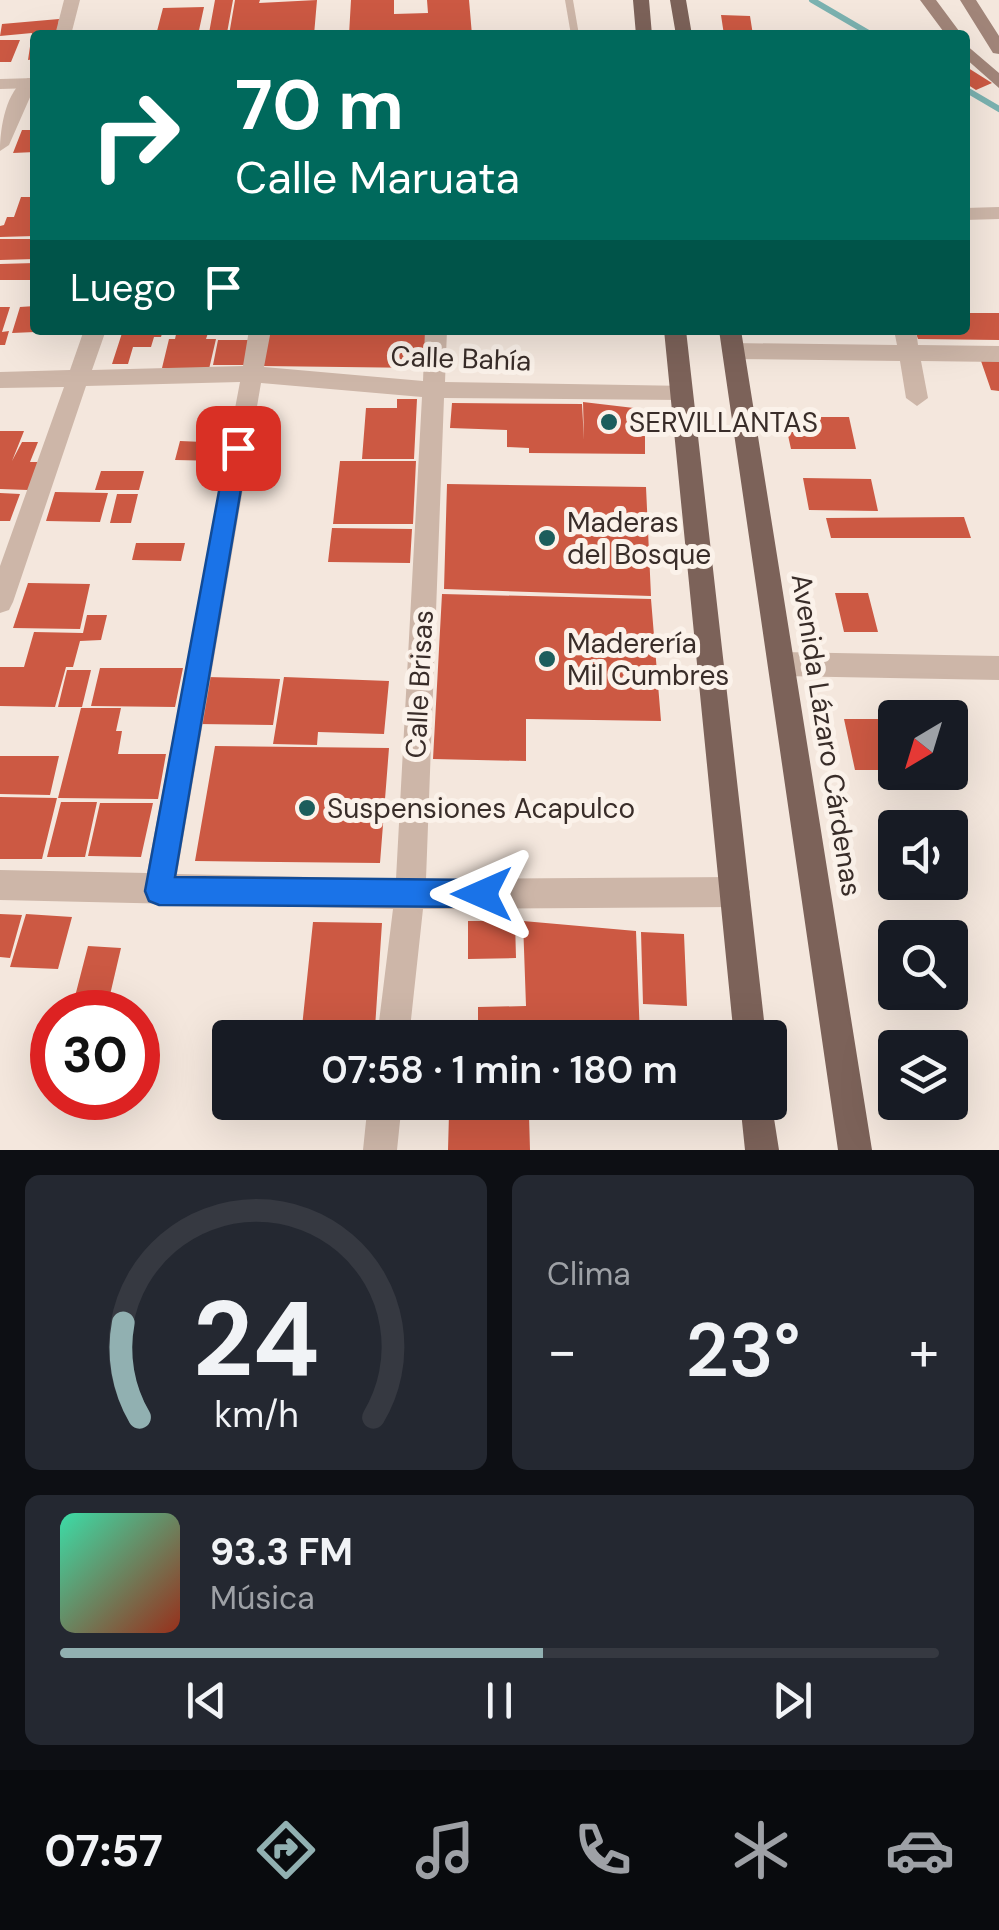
<!DOCTYPE html>
<html lang="es">
<head>
<meta charset="utf-8">
<style>
	body { margin:0; font-family:"DM Sans",sans-serif; background:#242831; color:#f1f3f6; height:100vh; display:flex; flex-direction:column; font-size:38px; white-space:nowrap }
	* { box-sizing:border-box; margin:0 }
	p { font-size:32px; color:#9ea1a6 }
	.icon { flex:none; width:55px; height:55px; fill:none; stroke:currentColor; stroke-width:2; stroke-linecap:round; stroke-linejoin:round }
	.map { position:relative; height:1150px; overflow:hidden }
	.details { display:flex; flex-direction:column; gap:25px; padding:25px; background:#0d0f14; flex:1 }
	.details>* { flex:none }
	.banner { position:absolute; left:30px; top:30px; width:940px; height:305px; border-radius:10px; box-shadow:0 10px 40px #0002; background:#00695c; color:#fff; overflow:hidden }
	.needle { width:65px; rotate:218deg }
	.fabs { position:absolute; left:878px; top:700px; display:grid; gap:20px }
	.fabs a { display:grid; place-items:center; width:90px; height:90px; border-radius:10px; background:#171b24; box-shadow:0 10px 40px #0002; font-size:50px }
	.speed { position:absolute; left:30px; top:990px; display:flex; gap:20px; font-size:50px; font-weight:700; text-align:center }
	.speed>* { display:grid; place-content:center; width:130px; height:130px; border-radius:50%; background:#171b24; box-shadow:0 10px 40px #0002; line-height:1 }
	.speed .limit { border:15px solid #d22; background:#fff; color:#111 }
	.pin { position:absolute; display:grid; place-items:center; width:85px; height:85px; color:#fff; margin:-42px; border-radius:20px; box-shadow:0 5px 15px #0006 }
	.me { position:absolute; width:110px; margin:-55px; rotate:270deg; stroke-linejoin:round; filter:drop-shadow(0 0 8px #0008) }
	.turn { display:flex; align-items:center; gap:35px; height:210px; padding:0 40px; font-size:45px }
	.turn .icon { width:130px; height:130px; stroke-width:2.5 }
	.turn b { display:block; font-size:70px; line-height:85px }
	.then { display:flex; align-items:center; height:95px; padding:0 40px; background:#0003; gap:20px; font-size:38px }
	.big { font-size:75px; font-weight:600; line-height:1.1 }
	.details .tile { flex:1; display:flex; flex-direction:column; justify-content:center; gap:15px; min-width:0; padding:0 35px; border-radius:15px; background:#242831 }
	.details .dial { align-items:center; gap:0 }
	.dial svg { height:260px; overflow:visible; fill:none; stroke:#363941; stroke-width:7; stroke-linecap:round; text-anchor:middle }
	.dial text { fill:#f1f3f6; stroke:none }
	.song { display:flex; align-items:center; gap:30px }
	.cover { width:120px; height:120px; border-radius:15px; background:linear-gradient(135deg,hsl(160 70% 55%),hsl(10 70% 35%)) }
	.played { height:10px; border-radius:5px; background:linear-gradient(90deg,#91b0b1 55%,#363941 55%) }
	.keys { display:flex; justify-content:space-around; direction:ltr }
	.heat { display:flex; justify-content:space-between; align-items:center; font-size:55px; direction:ltr }
	.details .tiles { flex:1; display:grid; gap:25px; grid-template-columns:1fr 1fr }
	.tile:last-child { grid-column:span 2 }
	.trip { position:absolute; left:212px; top:1020px; width:575px; height:100px; border-radius:10px; background:#171b24; box-shadow:0 10px 40px #0002; font-weight:600; line-height:100px; text-align:center }
	.tab-bar { display:flex; height:160px; justify-content:space-around; align-items:center; background:#090b0e; color:#9ea1a6 }
	.tab-bar .icon { width:70px; height:70px }
	.tab-bar .active { color:#91b0b1 }
	.tab-bar b { font-size:45px; color:#f1f3f6 }
	.map>svg:first-child { display:block }
	.lines { fill:none; stroke-linecap:round; stroke-linejoin:round }
	.stream { stroke:#7bb2b0; stroke-width:6 }
	.building { fill:#cc5943 }
	.service { fill:#cdb6a8; fill-rule:evenodd }
	.minor { fill:#cdb6a8; fill-rule:evenodd }
	.tertiary { fill:#cdb6a8; fill-rule:evenodd }
	.secondary { fill:#a18579; fill-rule:evenodd }
	.primary { fill:#7c6259; fill-rule:evenodd }
	.route { fill:#1a73e8; stroke:#114b97; stroke-width:2.5 }
	.poi-dot { fill:#1c5d5c; stroke:#fbf2ea; stroke-width:4 }
	.labels { text-anchor:middle; stroke-width:10; stroke-linejoin:round; paint-order:stroke }
	.street-label { font-size:28px; fill:#392d29; stroke:#fbf2ea }
	.poi-label { font-size:28px; fill:#392d29; stroke:#fbf2ea; text-anchor:start }
</style>
</head>
<body>
<div class="map">
<svg width="999" height="1150" viewBox="0 0 999 1150">
	<rect width="100%" height="100%" fill="#f4e7dd"/>
	<g class="lines">
		<path class="stream" d="M812,0L872,35
			M965,89L999,109"/>
	</g>
	<path class="building" d="M215,0H233L227,33H209Z
		M235,0H260L259,3L317,0L314,35H229Z
		M351,0H394V14L428,13L427,0H469L472,35H349Z
		M204,7L198,35H156L163,8Z
		M721,15L750,16L753,35H724Z
		M59,19L57,35H35V59L28,60L32,33L0,36L2,24Z
		M0,40H20L11,62H0Z
		M965,66L992,83L976,90L965,83Z
		M22,130H35V152L13,153Z
		M21,197H35V236L0,237V226L4,225L7,217H14Z
		M0,239H35V259L0,260Z
		M35,263L31,280H0V264Z
		M35,306V332L12,333L20,307Z
		M0,307H10L2,332L9,331L5,345H0Z
		M965,313H999V340L918,339L915,330H965Z
		M123,330H163L161,337H154L151,347H133L128,364H112Z
		M177,330H209L206,339H216L209,369L162,368L169,339H175Z
		M269,330H426L423,368L262,366Z
		M218,340H249L244,365H213Z
		M981,361H999V391L991,390Z
		M397,399H417L414,459H362L366,408H397Z
		M583,402L634,408L635,436H645V454L529,453V448L507,447V430L450,428L452,403L582,404L584,440Z
		M784,417H849L856,449H791Z
		M0,431H24L12,461L22,442H38L30,462H38L28,490L0,489Z
		M180,441L227,443L222,461L175,460Z
		M340,461H416L413,524H333Z
		M101,471H144L139,490H95Z
		M803,478L871,479L878,511L809,510Z
		M447,484L646,487L651,596L444,589Z
		M55,492L108,493L100,522L46,521Z
		M0,493L20,494L10,521H0Z
		M117,494H138L131,523H110Z
		M964,517L971,538H831L826,518Z
		M332,528L412,529L410,563L328,562Z
		M136,543H185L181,561L132,560Z
		M28,583L90,584L80,629L13,628Z
		M835,593H868L878,632H844Z
		M442,594L651,599L661,721L526,719V761L433,759Z
		M87,615H107L101,640L80,641L73,667H66L55,707L0,706V667H24L34,632L83,633Z
		M100,668H183L175,707L91,706Z
		M67,670H91L82,707H58Z
		M207,677L280,679L273,725L198,724Z
		M284,677L389,681L384,734L318,732L317,745L273,744Z
		M81,708H121L116,731H122L118,754H166L158,799L58,798Z
		M844,719H880L891,770H855Z
		M215,746L389,748L380,863L195,861Z
		M0,756H59L50,795L0,794Z
		M0,797L57,798L42,859H0Z
		M61,802H97L85,857H47Z
		M100,803H153L141,857L88,856Z
		M0,914L22,915L10,958L0,957Z
		M26,914L72,917L58,969L10,967Z
		M468,921H515L516,958L468,959Z
		M523,921L636,931L640,1038H478V1007L526,1006Z
		M313,922L382,923L375,1028L302,1027Z
		M641,932L684,934L687,1006L643,1004Z
		M88,946L121,948L106,1012H71Z
		M472,1027L473,1038H420V1032Z
		M449,1114L529,1115L530,1150H448Z"/>
	<g class="lines">
		<path class="service" d="M565,0H573L579,35H571Z"/>
		<path class="minor" d="M64,0H80L71,35H55Z
			M28,78L34,79L35,86L9,145L0,151C0,128 6,89 28,78Z
			M999,207V219L965,220V208Z
			M84,330H106L92,370L243,366L249,330H271L264,367L423,381L425,330H447L445,382L689,386L692,392L681,400L444,398L426,879L735,877L746,881L750,892L746,903L735,907L423,909L409,1038H377L393,909L0,900V870L147,873L240,382L86,386L13,602L9,610L0,613V566L64,387L0,388V372L70,370ZM261,383L422,397L396,879L177,874Z
			M894,330H916L918,345L999,346V362L921,361L928,398L917,406L906,398L900,361L733,359L722,351L733,343L897,345Z
			M781,652L999,656V680L781,676L772,672L768,664L772,656Z
			M368,1102H402L397,1150H363Z"/>
		<path class="tertiary" d="M35,78V88L0,89V79Z"/>
		<path class="secondary" d="M920,0H936L962,35H946Z
			M960,0H976L999,36V54L993,53Z
			M965,44L999,73V88L965,58Z"/>
		<path class="primary" d="M633,0H649L652,35H636Z
			M670,0H686L692,35H676Z
			M664,330H686L766,1038H734Z
			M719,330H741L872,1150H838Z
			M770,1093L779,1150H745L740,1102H770Z"/>
	</g>
	<path class="route" d="M238,439L248,448L175,877L482,880L492,884L496,894L492,903L482,907L159,905L149,901L145,891L227,448Z"/>
	<g class="poi-dot">
		<circle cx="609" cy="422" r="10"/>
		<circle cx="547" cy="538" r="10"/>
		<circle cx="547" cy="659" r="10"/>
		<circle cx="307" cy="808" r="10"/>
	</g>
	<g class="labels">
		<g class="street-label">
			<text transform="translate(461 358) rotate(2)" y="10">Calle Bahía</text>
			<text transform="translate(419 684) rotate(-87)" y="10">Calle Brisas</text>
			<text transform="translate(827 735) rotate(81)" y="10">Avenida Lázaro Cárdenas</text>
		</g>
		<g class="poi-label">
			<text x="629" y="432">SERVILLANTAS</text>
			<text x="567" y="532">Maderas<tspan x="567" dy="32">del Bosque</tspan></text>
			<text x="567" y="653">Maderería<tspan x="567" dy="32">Mil Cumbres</tspan></text>
			<text x="327" y="818">Suspensiones Acapulco</text>
		</g>
	</g>
</svg>
<div class="fabs">
<a><svg class="needle" viewBox="-14 -14 28 28"><path d="M0-13l5 13h-10z" fill="#e53935"/><path d="M0 13l5-13h-10z" fill="#9ea1a6"/></svg></a>
<a><svg class="icon" aria-label="sound" viewBox="0 0 24 24"><path d="M4 9h4l5-4v14l-5-4H4zM17 9q2 3 0 6"/></svg></a>
<a><svg class="icon" aria-label="search" viewBox="0 0 24 24"><circle cx="10" cy="10" r="6"/><path d="M15 15l6 6"/></svg></a>
<a><svg class="icon" aria-label="layers" viewBox="0 0 24 24"><path d="M12 4l9 5-9 5-9-5zM3 14l9 5 9-5"/></svg></a>
</div>
<div class="speed"><div class="limit">30</div></div>
<div class="pin" style="left:238px;top:448px;background:#d93025"><svg class="icon" aria-label="arrive" viewBox="0 0 24 24"><path d="M6 21V4h12l-3 4 3 4H6"/></svg></div>
<svg class="me" style="left:482px;top:894px" viewBox="-20 -20 40 40"><path d="M0-17L14 15 0 8-14 15z" fill="#1a73e8" stroke="#fff" stroke-width="4"/></svg>
<div class="trip">07:58 · 1 min · 180 m</div>
<div class="banner">
<div class="turn"><svg class="icon" aria-label="right" viewBox="0 0 24 24"><path d="M7 20v-9h11M14 6l5 5-5 5"/></svg><div><b>70 m</b>Calle Maruata</div></div>
<div class="then">Luego<svg class="icon" aria-label="arrive" viewBox="0 0 24 24"><path d="M6 21V4h12l-3 4 3 4H6"/></svg></div>
</div>
</div>
<section class="details">
<div class="tiles">
<div class="tile dial"><svg viewBox="0 0 100 80">
<path d="M14 69A42 42 0 1 1 86 69"/>
<path d="M14 69A42 42 0 0 1 9 40" stroke="#91b0b1"/>
<text x="50" y="56" font-size="32" font-weight="700">24</text>
<text x="50" y="72" font-size="11">km/h</text>
</svg></div>
<div class="tile"><p>Clima</p>
<div class="heat"><a>−</a><b class="big">23°</b><a>+</a></div>
</div>
<div class="tile">
<div class="song"><i class="cover"></i><div><b>93.3 FM</b><p>Música</p></div></div>
<div class="played"></div>
<div class="keys"><svg class="icon" aria-label="previous" viewBox="0 0 24 24"><path d="M18 5L8 12l10 7zM5 5v14"/></svg><svg class="icon" aria-label="pause" viewBox="0 0 24 24"><path d="M8 5v14M16 5v14"/></svg><svg class="icon" aria-label="next" viewBox="0 0 24 24"><path d="M6 5l10 7-10 7zM19 5v14"/></svg></div>
</div>
</div>
</section>
<nav class="tab-bar">
<b>07:57</b>
<svg class="icon active" aria-label="directions" viewBox="0 0 24 24"><path d="M12 3l9 9-9 9-9-9zM9 14v-3h6M13 9l2 2-2 2"/></svg>
<svg class="icon" aria-label="music" viewBox="0 0 24 24"><path d="M9 18V5l10-2v13"/><circle cx="6" cy="18" r="3"/><circle cx="16" cy="16" r="3"/></svg>
<svg class="icon" aria-label="phone" viewBox="0 0 24 24"><path d="M5 4h4l2 5-3 2q2 4 5 5l2-3 5 2v4C11 20 4 13 5 4z"/></svg>
<svg class="icon" aria-label="climate" viewBox="0 0 24 24"><path d="M12 3v18M4 7l16 10M4 17L20 7"/></svg>
<svg class="icon" aria-label="car" viewBox="0 0 24 24"><path d="M5 17H2v-5l4-1 3-4h7l3 4 3 1v5h-3M9 17h6M6 11h13"/><circle cx="7" cy="17" r="2"/><circle cx="17" cy="17" r="2"/></svg>
</nav>
</body>
</html>
